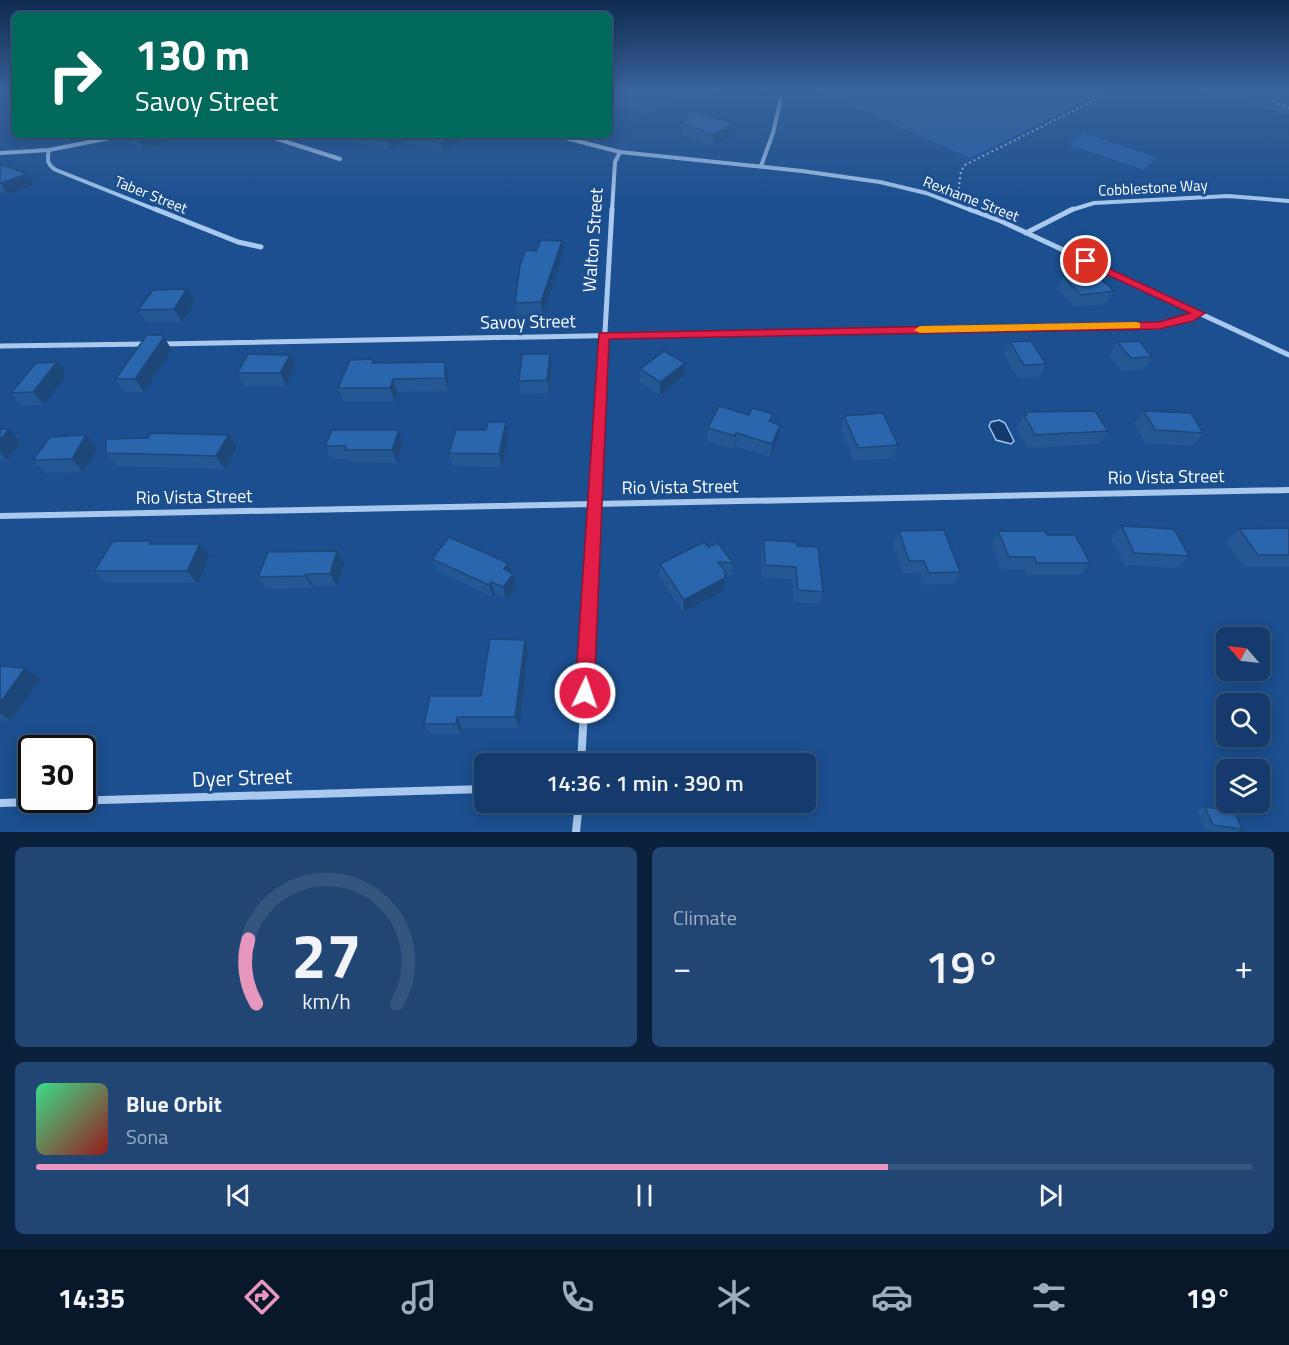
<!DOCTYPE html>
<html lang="en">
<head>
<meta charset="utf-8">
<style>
	body { margin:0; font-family:"Titillium Web",sans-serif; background:#214673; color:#f1f3f6; height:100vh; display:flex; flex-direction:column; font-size:22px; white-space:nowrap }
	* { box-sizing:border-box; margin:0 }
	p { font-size:20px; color:#9dadc1 }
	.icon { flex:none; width:33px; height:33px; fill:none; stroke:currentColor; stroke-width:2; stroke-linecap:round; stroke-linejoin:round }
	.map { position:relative; height:832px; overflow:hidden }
	.panel { display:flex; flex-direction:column; gap:15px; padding:15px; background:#0b203b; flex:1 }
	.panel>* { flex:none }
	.banner { position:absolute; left:12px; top:12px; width:600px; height:126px; border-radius:9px; box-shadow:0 3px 15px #0003,0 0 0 2px #33557e; background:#00695c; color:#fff; overflow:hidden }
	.needle { width:39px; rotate:298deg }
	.controls { position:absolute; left:1216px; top:627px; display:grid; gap:12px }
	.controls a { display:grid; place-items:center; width:54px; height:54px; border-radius:9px; background:#143b6b; box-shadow:0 3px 15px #0003,0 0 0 2px #33557e; font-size:30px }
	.speed { position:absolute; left:18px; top:735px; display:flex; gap:12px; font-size:30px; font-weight:700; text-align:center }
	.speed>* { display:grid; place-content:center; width:78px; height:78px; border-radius:50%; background:#143b6b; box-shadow:0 3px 15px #0003,0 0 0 2px #33557e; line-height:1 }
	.speed .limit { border:3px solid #111; border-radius:9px; background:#fff; color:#111 }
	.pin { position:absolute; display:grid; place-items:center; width:51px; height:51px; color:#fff; margin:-26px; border:3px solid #fff; border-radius:50%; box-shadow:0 2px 6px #0007 }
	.me { position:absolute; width:66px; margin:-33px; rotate:3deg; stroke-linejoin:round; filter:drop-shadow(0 0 4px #0008) }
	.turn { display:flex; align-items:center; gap:21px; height:126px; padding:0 24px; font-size:27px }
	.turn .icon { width:78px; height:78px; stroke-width:2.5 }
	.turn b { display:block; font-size:42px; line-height:51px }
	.big { font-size:45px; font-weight:600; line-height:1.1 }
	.panel .widget { flex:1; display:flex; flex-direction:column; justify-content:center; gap:9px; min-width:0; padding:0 21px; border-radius:9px; background:#214673 }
	.panel .dial { align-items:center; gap:0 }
	.dial svg { height:156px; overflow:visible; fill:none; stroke:#33557e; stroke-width:7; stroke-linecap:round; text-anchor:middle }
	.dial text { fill:#f1f3f6; stroke:none }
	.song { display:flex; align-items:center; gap:18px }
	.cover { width:72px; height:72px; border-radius:9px; background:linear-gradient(135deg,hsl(150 70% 55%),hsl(0 70% 35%)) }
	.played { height:6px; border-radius:3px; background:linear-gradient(90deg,#e797bd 70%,#33557e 70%) }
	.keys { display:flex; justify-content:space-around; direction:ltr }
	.heat { display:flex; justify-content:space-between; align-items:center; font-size:33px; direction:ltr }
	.panel .tiles { flex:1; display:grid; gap:15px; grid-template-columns:1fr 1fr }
	.widget:last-child { grid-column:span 2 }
	.trip { position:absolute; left:474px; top:753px; width:342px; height:60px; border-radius:9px; background:#143b6b; box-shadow:0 3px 15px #0003,0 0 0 2px #33557e; font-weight:600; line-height:60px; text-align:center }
	.menu { display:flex; height:96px; justify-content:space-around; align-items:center; background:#08182b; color:#9dadc1 }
	.menu .icon { width:42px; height:42px }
	.menu .current { color:#e797bd }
	.menu b { font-size:27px; color:#f1f3f6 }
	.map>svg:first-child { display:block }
	.green { fill:#2461a8 }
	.water { fill:#123a6d; stroke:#9cc4f0; stroke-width:1.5 }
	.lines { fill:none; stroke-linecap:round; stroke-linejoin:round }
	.path { stroke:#a9c9ee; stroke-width:2; stroke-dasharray:2 3; stroke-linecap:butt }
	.street-far3 { stroke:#a9c9ee; stroke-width:4 }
	.street-far2 { stroke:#a9c9ee; stroke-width:5 }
	.street-far1 { stroke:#a9c9ee; stroke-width:6 }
	.street { stroke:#a9c9ee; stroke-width:8 }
	.wall { fill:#245895 }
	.shaded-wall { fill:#1d4779 }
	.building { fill:#2a66ad; stroke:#1d4779; stroke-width:1.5 }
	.route { fill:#e11d48; stroke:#92132f; stroke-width:1.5 }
	.slow { fill:#f59e0b }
	.labels { text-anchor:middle; stroke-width:6; stroke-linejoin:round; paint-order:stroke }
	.far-street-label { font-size:15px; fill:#fff; stroke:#1b4f8f }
	.street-label { font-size:18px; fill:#fff; stroke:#1b4f8f }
	.near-street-label { font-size:21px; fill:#fff; stroke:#1b4f8f }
</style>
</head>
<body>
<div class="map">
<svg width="1289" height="832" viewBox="0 0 1289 832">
	<rect width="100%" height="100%" fill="#1b4f8f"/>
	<path class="green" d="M609,89H726L643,113L609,105Z
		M814,89H1108L970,158Z
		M1194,89H1289V115Z
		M1084,133L1158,158L1143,170L1067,144Z"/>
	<path class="water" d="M999,420L1005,423L1014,441L1011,444L996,440L989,426L991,422Z"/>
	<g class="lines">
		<path class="path" d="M1239,89L1289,93
			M1268,93L1274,101L1289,108
			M958,194L961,171L965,165L1099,98"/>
		<path class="street-far3" d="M265,135L340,159
			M554,135L620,152L802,171L880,182L926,193L973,211
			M49,150C47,159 47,165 56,170L159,211
			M0,153L49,150L125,135
			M761,166L773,133L781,98
			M612,211L615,162L620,152
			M1068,211L1094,203L1228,196L1289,201"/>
		<path class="street-far2" d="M155,209L238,242L261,247
			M969,209L1001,221L1289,355
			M1026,233L1073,209
			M161,344L1159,325L1189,318L1199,313
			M0,346L148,344
			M603,367L612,209"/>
		<path class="street-far1" d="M0,516L1289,490
			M592,570L603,366"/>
		<path class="street" d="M581,764L592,569
			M0,803L484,789
			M576,832L579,802"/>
	</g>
	<path class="wall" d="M733,123L732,135L713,146L682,136V124Z
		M127,135H167L169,142L143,151L130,141Z
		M331,135H469L443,152L403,142L390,150L382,149Z
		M0,164L35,184L8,195L0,192Z
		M563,254L543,314L517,315L515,303Z
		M1063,276L1114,291L1106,304L1074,307L1057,289Z
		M187,289L195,302L182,322H147L138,310Z
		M1010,342L1046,364L1039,377L1018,378L1004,355Z
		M1117,342L1152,357L1143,370L1122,371L1109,355Z
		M172,350L144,392H124L115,379Z
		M290,355L296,368L286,386H244L237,373Z
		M57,362L67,375L44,405L22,406L11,393Z
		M374,363L448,375V391L397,392L395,401H344L338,388Z
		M551,367L549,393L521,394L519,381Z
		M640,369L684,376L660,395L640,382Z
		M1144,411L1203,433L1192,446L1145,443L1134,423Z
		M1026,412L1108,431L1099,444L1027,448L1017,428L1024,415H1025Z
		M844,416L898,445L893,458L854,461L841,429Z
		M506,422L508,435L502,467L453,466L449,453L486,430Z
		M771,422L778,438L770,457L734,446L733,449L707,441L708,428Z
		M0,429L21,442L7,460H0Z
		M399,430L403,443L397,463L351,462L350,459H331L325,446Z
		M86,435L97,448L83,472L45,473L33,460Z
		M237,448L225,469L117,466L106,453Z
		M1122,526L1189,556L1177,568L1124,565L1111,539Z
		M1289,528V567H1244L1226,541L1239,529Z
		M899,531L960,572L953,584L922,585L918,573H903L893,544Z
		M998,531L1047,535L1090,563L1080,575H1028L1025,569H1001L991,544Z
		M764,540L823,592L819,604L794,602L792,579L762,577L761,552Z
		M151,541L153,544H200L210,556L197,583H107L94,571Z
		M708,547L733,563L731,575H725L723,591L683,612L659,576L660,564Z
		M337,551L344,563L337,586H314L313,588L267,589L258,577Z
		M432,559L508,563L511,573L513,574L516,586L506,599L495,594L493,597L437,571Z
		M525,640L528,651L519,728H462L461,734H430L424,724L481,696Z
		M0,666L40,679L11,721L0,720Z
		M1205,807L1242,829L1236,832H1223L1204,829L1197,811Z"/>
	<path class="shaded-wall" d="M733,123L732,135L713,146L714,135Z
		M161,135H167L169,142L143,151L139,142Z
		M396,135H401L403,142L390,150L387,140Z
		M453,135H469L443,152L441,143Z
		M27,174L35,184L8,195L1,184Z
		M562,241L563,254L543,314L541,302Z
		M187,289L195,302L182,322L174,309Z
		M164,337L172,350L144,392L135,379Z
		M550,354L551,367L549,393L547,380Z
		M290,355L296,368L286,386L280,373Z
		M57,362L67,375L44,405L33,392Z
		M445,362L448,375V391L445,378Z
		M685,363L684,376L660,395V382Z
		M393,379L397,392L395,401L390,388Z
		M506,422L508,435L502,467L499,454Z
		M780,425L778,438L770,457L772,444Z
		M9,429L21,442L7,460L0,452V440Z
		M399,430L403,443L397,463L392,450Z
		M736,433L734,446L733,449L735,436Z
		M86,435L97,448L83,472L72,459Z
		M229,435L237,448L225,469L216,456Z
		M200,544L210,556L197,583L187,571Z
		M337,551L344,563L337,586L330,574Z
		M508,563L511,575L504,569Z
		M306,574L314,586L313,588L305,576Z
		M513,574L516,586L506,599L503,587Z
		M725,578L723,591L683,612L684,600Z
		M491,582L495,594L493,597L489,585Z
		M525,640L528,651L519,728L515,717Z
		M25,668L40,679L11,721L0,714V703Z
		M457,717L462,728L461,734L456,724Z"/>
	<path class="building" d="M690,110L733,123L714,135L682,124Z
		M129,135H161L139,142Z
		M362,135H396L387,140H379Z
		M411,135H453L441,143Z
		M0,164L27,174L0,183Z
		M541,240L562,241L541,302L515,303L520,265L526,250L536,251Z
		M1094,273L1114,291L1081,295L1063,276Z
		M187,289L174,309L138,310L153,290Z
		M147,335H161L164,337L135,379H115Z
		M1031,341L1046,364L1024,365L1010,342Z
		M1139,341L1152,357L1131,358L1117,342Z
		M664,351L685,363L660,382L640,369Z
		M248,354L290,355L280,373H237Z
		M522,354H550L547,380L519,381Z
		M373,359L372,363L445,362V378L393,379L390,388H338L350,360Z
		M57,362L33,392L11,393L36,363Z
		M719,406L749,415L752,408L773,414L769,421L780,425L772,444L736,433L735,436L708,428Z
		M1095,411L1108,431L1035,435L1024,415H1027L1026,412Z
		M1144,411L1191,413L1203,433L1155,430Z
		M883,413L898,445L858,448L844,416Z
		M488,422H506L499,454L449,453L456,430H486Z
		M0,429H9L0,440Z
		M332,430H399L392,450H345L346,446H325Z
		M151,433L229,435L216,456L106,453V439L148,438Z
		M86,435L72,459L33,460L50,437Z
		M1122,526L1174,529L1189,556L1134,553Z
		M1289,528V555H1258L1239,529Z
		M944,530L960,572L929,573L924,561H909L899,531Z
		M998,531H1045L1047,535H1075L1090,563H1037L1034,557H1009Z
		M449,537L508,563L504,569L513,574L503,587L491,582L489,585L432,559Z
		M764,540L796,542L797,546L818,547L823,592L798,590L796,567L765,565Z
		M113,541H151L149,544H200L187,571H94Z
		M704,542L708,547L718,543L733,563L718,562L725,571V578L684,600L660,564Z
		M337,551L330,574H306L305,576L258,577L268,552Z
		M490,639L525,640L515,717H457L456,724H424L430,696H481Z
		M0,666L25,668L0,703Z
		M1205,807L1234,811L1242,829L1213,825Z"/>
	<linearGradient id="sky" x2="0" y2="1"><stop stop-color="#0f2b4f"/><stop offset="0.43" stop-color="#39639b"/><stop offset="1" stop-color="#39639b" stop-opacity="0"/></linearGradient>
	<rect width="1289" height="206" fill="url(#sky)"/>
	<path class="route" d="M1086,258L1205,313L1193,321L1159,329L609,339L594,693L591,699L585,702L578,699L575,693L599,333L1159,322L1190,313L1082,263L1080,261Z"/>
	<path class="slow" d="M1136,322L1140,323V328L920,333L914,330L920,326Z"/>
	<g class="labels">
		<g class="far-street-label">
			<text transform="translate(1153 188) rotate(-3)" y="5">Cobblestone Way</text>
			<text transform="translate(151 195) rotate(22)" y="5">Taber Street</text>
			<text transform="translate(971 199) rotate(21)" y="5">Rexhame Street</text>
		</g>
		<g class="street-label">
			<text transform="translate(593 240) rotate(-86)" y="6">Walton Street</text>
			<text transform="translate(528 322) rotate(-1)" y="6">Savoy Street</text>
			<text transform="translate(1166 477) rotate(-1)" y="6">Rio Vista Street</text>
			<text transform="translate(680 487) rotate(-1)" y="6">Rio Vista Street</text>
			<text transform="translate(194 497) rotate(-1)" y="6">Rio Vista Street</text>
		</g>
		<g class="near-street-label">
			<text transform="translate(242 778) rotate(-2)" y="7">Dyer Street</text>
		</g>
	</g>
</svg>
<div class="controls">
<a><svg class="needle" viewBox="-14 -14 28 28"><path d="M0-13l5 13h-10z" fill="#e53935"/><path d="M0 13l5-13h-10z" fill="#9dadc1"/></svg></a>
<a><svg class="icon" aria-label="search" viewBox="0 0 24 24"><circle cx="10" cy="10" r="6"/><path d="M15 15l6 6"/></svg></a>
<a><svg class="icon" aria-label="layers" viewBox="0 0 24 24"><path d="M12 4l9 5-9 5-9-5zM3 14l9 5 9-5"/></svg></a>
</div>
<div class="speed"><div class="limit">30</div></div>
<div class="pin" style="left:1086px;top:261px;background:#d93025"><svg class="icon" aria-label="arrive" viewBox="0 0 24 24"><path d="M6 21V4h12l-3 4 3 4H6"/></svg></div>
<svg class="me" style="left:585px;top:693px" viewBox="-20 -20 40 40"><circle r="17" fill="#e11d48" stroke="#fff" stroke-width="3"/><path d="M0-11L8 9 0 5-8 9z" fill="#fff"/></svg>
<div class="trip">14:36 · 1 min · 390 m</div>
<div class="banner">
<div class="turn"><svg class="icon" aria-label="right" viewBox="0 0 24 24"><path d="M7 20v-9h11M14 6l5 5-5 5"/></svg><div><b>130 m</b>Savoy Street</div></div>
</div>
</div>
<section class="panel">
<div class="tiles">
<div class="widget dial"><svg viewBox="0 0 100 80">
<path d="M14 69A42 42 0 1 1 86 69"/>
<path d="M14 69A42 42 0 0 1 10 36" stroke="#e797bd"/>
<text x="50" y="56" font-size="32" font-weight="700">27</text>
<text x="50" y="72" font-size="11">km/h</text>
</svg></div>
<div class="widget"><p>Climate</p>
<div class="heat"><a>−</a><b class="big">19°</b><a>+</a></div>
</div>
<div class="widget">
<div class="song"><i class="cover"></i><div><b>Blue Orbit</b><p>Sona</p></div></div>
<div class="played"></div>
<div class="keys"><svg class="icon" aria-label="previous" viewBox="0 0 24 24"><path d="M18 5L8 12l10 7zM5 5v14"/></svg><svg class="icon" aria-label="pause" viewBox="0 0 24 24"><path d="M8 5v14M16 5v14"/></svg><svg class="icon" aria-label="next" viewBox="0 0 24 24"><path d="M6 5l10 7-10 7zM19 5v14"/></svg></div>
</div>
</div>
</section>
<nav class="menu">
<b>14:35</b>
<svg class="icon current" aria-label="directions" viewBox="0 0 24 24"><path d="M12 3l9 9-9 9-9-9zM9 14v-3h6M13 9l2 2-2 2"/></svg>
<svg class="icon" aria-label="music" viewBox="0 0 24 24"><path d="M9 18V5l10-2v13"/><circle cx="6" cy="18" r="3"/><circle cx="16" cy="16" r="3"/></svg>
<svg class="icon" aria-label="phone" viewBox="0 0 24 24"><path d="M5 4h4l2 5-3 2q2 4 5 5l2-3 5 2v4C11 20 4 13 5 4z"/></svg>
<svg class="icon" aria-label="climate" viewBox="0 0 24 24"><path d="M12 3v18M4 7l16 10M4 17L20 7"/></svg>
<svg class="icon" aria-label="car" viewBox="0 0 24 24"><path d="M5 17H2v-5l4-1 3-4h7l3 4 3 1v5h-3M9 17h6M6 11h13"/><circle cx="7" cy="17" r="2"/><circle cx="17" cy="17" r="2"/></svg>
<svg class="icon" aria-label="filters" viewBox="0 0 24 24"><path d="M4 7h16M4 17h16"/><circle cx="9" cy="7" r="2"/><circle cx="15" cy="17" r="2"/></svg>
<b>19°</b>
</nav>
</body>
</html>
